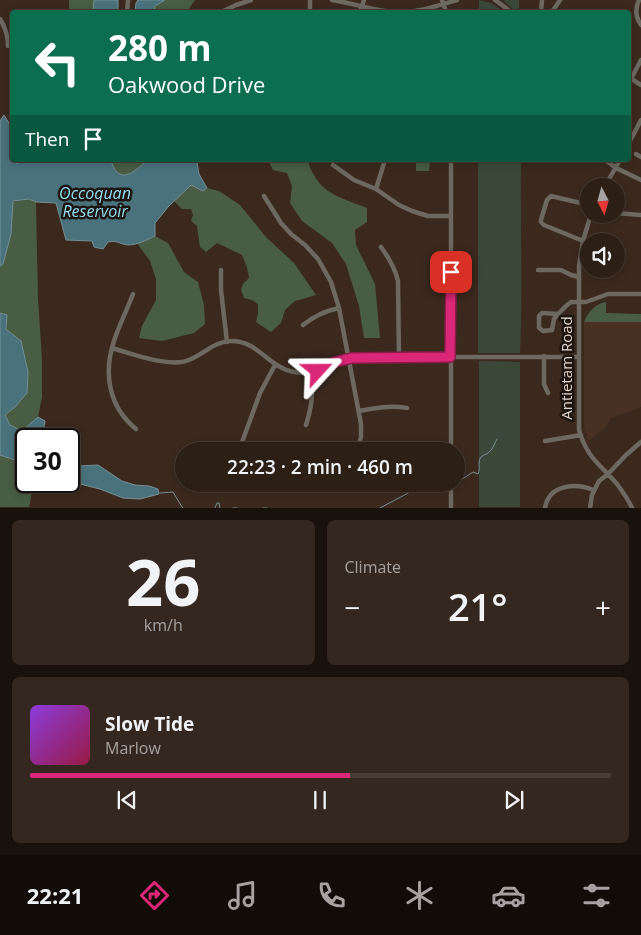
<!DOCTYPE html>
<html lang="en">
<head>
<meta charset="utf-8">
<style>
	body { margin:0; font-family:"Open Sans",sans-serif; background:#34271f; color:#f1f3f6; height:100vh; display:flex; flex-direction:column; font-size:19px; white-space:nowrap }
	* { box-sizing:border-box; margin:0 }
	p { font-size:16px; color:#a6a2a1 }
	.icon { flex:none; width:28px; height:28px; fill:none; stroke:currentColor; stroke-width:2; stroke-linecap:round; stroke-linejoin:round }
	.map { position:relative; height:508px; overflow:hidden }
	.details { display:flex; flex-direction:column; gap:12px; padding:12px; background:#18110c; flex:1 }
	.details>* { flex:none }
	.top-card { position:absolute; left:10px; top:10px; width:621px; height:152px; border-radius:5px; box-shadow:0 2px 8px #0003,0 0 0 1px #483d35; background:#0b6e4f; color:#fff; overflow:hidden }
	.needle { width:32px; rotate:174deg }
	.fabs { position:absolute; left:580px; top:178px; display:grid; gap:10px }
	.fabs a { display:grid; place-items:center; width:45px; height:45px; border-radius:50%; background:#2c1f16; box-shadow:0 2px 8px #0003,0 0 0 1px #483d35; font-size:25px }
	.speed { position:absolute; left:15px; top:428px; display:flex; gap:10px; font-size:25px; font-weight:700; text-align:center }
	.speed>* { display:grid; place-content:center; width:65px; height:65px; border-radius:50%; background:#2c1f16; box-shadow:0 2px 8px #0003,0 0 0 1px #483d35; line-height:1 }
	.speed .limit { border:2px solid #111; border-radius:8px; background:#fff; color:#111 }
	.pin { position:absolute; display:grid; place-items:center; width:42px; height:42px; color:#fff; margin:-21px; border-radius:10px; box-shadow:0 2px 8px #0006 }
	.me { position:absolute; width:55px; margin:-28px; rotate:66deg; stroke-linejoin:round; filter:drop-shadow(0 0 4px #0008) }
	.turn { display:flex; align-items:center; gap:18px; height:105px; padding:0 15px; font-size:22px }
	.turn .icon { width:65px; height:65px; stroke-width:2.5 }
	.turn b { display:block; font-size:35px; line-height:42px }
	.then { display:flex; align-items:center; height:48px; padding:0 15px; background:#0003; gap:10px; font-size:19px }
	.big { font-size:38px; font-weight:600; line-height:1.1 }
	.details .widget { flex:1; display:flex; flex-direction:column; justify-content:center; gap:8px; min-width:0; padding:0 18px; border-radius:8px; background:#34271f }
	.details .dial { align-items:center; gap:0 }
	.dial b { font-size:65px; line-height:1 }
	.song { display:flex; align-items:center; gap:15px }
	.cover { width:60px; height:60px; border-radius:8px; background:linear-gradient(135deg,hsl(270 70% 55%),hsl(340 70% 35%)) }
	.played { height:5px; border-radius:2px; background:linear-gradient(90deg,#db2777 55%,#483d35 55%) }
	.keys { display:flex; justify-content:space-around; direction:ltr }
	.heat { display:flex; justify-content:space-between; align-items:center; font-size:28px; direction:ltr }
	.details .tiles { flex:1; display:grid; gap:12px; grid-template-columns:1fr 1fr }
	.widget:last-child { grid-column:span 2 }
	.trip { position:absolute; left:175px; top:442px; width:290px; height:50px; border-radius:25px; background:#2c1f16; box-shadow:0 2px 8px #0003,0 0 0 1px #483d35; font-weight:600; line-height:50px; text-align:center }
	.menu { display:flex; height:80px; justify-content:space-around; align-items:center; background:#120c09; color:#a6a2a1 }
	.menu .icon { width:35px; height:35px }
	.menu .selected { color:#db2777 }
	.menu b { font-size:22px; color:#f1f3f6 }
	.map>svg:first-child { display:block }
	.built { fill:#483122 }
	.green { fill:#3b4839 }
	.forest { fill:#485d44 }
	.water { fill:#49727d; stroke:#779095 }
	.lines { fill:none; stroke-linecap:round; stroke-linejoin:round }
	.stream { stroke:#779095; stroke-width:1 }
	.minor { stroke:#6d6960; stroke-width:4.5 }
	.route-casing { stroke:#8e194d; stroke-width:12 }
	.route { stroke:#db2777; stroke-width:9 }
	.labels { text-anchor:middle; stroke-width:5; stroke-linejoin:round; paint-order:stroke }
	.street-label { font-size:15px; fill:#e1d5ce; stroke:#1c140f }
	.water-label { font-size:16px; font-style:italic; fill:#94ddf3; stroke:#1c140f }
</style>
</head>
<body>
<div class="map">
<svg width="641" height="508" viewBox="0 0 641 508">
	<rect width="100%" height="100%" fill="#3b291e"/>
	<path class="built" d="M584,322H641V407L611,418L605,428L588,441L584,426Z"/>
	<path class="green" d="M479,0L491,3L504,12H479Z
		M503,0H519V12H516Z
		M478,160H521C520,224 523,288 520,353H478Z
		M479,361L520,362V507H479Z"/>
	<path class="forest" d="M69,0H94L93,12H69Z
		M165,0H195L190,7L188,12H154L155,6Z
		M111,160H147C134,173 118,186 111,160Z
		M268,160H309C308,166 311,170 314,175C324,195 348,200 367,208V222L355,230L356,245L375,284L380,338H364L359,306L346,264L332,243L302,221L290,203L292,186L287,173L273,170Z
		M416,160H430L429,171H416Z
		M191,185L203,191L207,188L219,191L240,205L266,237L294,263L316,295L295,301L285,310L281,323L271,332L256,322L258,313V304L252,300L244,298L241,290L243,284L249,278L247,267L242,255L217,243L206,252L200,247L197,226L191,221L193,215L191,209H182L174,201Z
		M29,199L36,202L38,298L42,360V397L38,417L22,431L10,425L5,415L15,407L28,371L21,341L6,329L7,316L0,313V266L3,264L11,234L12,202Z
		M155,236L168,243L184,272L198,282L204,305L205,324L194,333L162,341L139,338L142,326L156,300V279L150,261L137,243Z
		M606,302V313L641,314V322H584C588,312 595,304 606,302Z
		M0,455L18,461L26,468V481H33L30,503L29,507H0Z"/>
	<path class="water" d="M94,0H118V12H93Z
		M138,0H165L155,6L154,12H135L136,3Z
		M4,115L12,128V160H16L17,164L21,160H111C118,186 134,173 147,160H199L197,162L199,174L207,188L203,191L191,185L168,207L155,223V236C147,240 137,245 128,245C119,244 118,240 108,242L103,249L94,247L92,241L66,240L56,203L36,202L29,199L13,201L11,234L3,264L0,266V121Z
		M0,313L7,315L6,329L21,341L28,372L27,393L15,407L5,415L10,425L22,431L38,417L45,421L42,439H26V468L18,461L0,455Z
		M69,459L78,466L98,465L122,481L135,485L149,486L158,489L159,494L140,499L123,498L100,489L68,481Z"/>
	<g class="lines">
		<path class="stream" d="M461,480L473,472L478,474C481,468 477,462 481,457C483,455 485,455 488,453C493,450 494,444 497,439
			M160,493L173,492L182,507L183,508
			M215,508L217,503H219L220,508
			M233,508H237
			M263,508H267
			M380,508L412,491H426L432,488L439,486"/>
		<path class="minor" d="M332,0C353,3 374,11 396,12C417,13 437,6 457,0
			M442,0L446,12
			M495,0L506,8L510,12
			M639,0C635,9 635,17 641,25
			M127,12L128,0
			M221,12L236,5L251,0
			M310,12V0
			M360,12L364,0
			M541,12L542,0
			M552,12L560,0
			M0,19C5,27 8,36 8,46
			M630,78L641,85
			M631,79L641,60
			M629,143L641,120
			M636,154L641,157
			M605,160L616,168L641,180
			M333,165L354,180L376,189L399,205L412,211L428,216H451
			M605,186L620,160
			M376,189L385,160
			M264,196L281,223L291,234L305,245L318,259L331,282L339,308L361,424V437L357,451
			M616,213L641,215
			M591,214L583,241L579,266V430C587,458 600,464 617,484C623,492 628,499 632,508
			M583,241L544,225L541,222V220L547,200L551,196L589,205
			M381,247C389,258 395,268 398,281L399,357
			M221,270V290L227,342
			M538,270H561L571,275L579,277
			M133,294C127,310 119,325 114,341C103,374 109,407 136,429
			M542,313L558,314L554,319L552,330L543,331L539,328V316Z
			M558,314L567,305L571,302H586L608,294H641
			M303,325C314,316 325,311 339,308
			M112,348C132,354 170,368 189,360C204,354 214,342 230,341C258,340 267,367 294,372C311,375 322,368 337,362C345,359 352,358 360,357H579
			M544,356V384L548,393
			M359,411C375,408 390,405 407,408
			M306,425C312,407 314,391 311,372
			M545,441L581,435
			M241,445L260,393L275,365
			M359,446L374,451
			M451,451V160
			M451,484V508
			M545,508C549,484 576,483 593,490
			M590,508L592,495L599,481L608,474L626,455L641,442"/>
	</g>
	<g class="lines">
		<defs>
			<path id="route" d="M318,371L335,362L352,358L450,357L451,272"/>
		</defs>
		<use href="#route" class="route-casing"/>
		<use href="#route" class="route"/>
	</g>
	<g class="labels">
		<g class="street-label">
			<text transform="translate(567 368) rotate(-90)" y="5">Antietam Road</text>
		</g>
		<g class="water-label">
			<text x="95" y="199">Occoquan<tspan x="95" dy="18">Reservoir</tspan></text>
		</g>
	</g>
</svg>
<div class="fabs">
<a><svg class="needle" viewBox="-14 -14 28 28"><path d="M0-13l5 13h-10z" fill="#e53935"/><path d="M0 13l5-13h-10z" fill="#a6a2a1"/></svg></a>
<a><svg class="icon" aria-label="sound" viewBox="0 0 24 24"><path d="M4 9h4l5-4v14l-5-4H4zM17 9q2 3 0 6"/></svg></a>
</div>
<div class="speed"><div class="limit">30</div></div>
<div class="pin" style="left:451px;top:272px;background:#d93025"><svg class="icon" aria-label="arrive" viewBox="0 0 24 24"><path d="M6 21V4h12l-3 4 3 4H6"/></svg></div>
<svg class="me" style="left:318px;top:371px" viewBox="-20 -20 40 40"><path d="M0-17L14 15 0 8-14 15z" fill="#db2777" stroke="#fff" stroke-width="4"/></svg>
<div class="trip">22:23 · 2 min · 460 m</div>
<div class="top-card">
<div class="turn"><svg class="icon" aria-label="left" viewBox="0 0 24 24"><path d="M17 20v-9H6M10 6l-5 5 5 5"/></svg><div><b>280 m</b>Oakwood Drive</div></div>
<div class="then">Then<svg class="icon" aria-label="arrive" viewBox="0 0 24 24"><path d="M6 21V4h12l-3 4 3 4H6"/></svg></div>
</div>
</div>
<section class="details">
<div class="tiles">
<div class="widget dial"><b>26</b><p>km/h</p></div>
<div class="widget"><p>Climate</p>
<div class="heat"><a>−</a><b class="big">21°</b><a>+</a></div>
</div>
<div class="widget">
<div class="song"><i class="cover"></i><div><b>Slow Tide</b><p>Marlow</p></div></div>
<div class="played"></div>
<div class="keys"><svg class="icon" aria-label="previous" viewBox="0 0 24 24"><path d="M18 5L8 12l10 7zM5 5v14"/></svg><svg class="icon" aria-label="pause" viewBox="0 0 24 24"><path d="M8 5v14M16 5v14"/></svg><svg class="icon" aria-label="next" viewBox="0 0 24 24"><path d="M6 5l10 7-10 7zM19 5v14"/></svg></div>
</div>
</div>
</section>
<nav class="menu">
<b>22:21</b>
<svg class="icon selected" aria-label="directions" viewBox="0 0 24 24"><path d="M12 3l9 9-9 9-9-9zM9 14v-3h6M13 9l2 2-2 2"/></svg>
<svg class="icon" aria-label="music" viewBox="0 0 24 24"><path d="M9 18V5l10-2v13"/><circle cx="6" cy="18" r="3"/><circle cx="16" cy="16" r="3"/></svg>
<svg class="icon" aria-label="phone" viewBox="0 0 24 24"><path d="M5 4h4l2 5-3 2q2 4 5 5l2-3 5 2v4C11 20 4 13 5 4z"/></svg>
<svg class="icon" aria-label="climate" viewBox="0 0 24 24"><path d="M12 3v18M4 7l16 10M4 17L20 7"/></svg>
<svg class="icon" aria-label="car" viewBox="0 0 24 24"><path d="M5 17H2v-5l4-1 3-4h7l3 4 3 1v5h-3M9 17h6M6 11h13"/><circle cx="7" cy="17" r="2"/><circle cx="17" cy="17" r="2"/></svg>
<svg class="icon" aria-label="filters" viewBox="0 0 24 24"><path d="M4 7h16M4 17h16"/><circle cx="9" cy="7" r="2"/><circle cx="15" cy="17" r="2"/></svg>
</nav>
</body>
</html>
